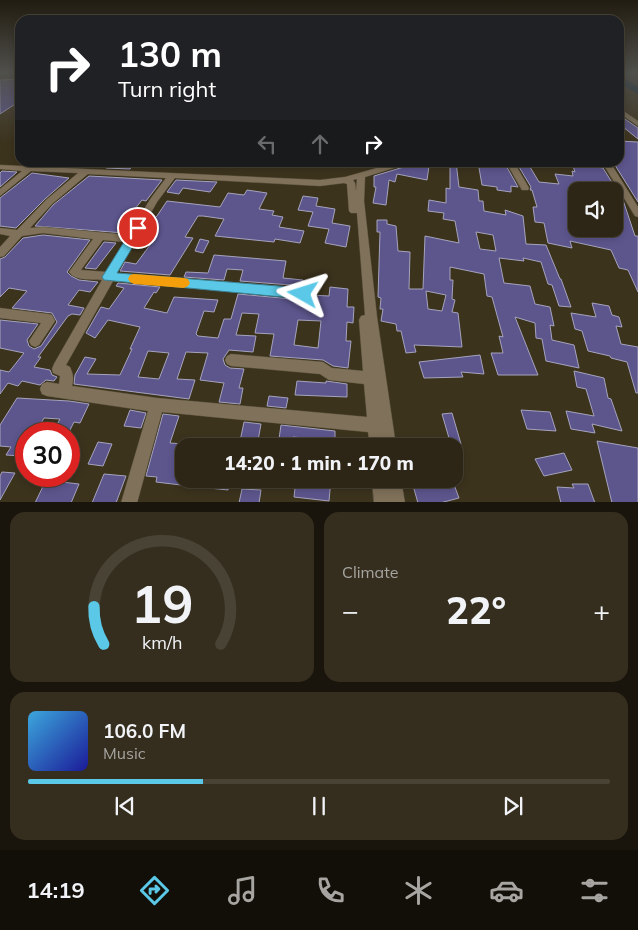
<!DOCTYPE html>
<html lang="en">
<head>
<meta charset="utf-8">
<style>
	body { margin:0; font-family:Mulish,sans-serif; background:#352e1f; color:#f1f3f6; height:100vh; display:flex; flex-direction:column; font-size:19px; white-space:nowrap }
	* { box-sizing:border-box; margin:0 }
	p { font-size:16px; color:#a7a5a1 }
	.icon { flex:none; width:28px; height:28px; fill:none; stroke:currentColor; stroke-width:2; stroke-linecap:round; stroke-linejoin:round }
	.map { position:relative; height:502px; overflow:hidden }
	.side { display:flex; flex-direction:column; gap:10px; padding:10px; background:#19150c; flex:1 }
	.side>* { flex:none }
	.hud { position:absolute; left:15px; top:15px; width:609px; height:152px; border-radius:15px; box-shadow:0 2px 8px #0003,0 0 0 1px #484335; background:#202124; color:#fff; overflow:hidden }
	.buttons { position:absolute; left:568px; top:182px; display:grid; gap:10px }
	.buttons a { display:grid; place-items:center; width:55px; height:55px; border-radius:10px; background:#2d2616; box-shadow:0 2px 8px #0003,0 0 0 1px #484335; font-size:25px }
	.speed { position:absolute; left:15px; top:422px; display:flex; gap:10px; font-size:25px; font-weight:700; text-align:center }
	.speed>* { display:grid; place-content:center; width:65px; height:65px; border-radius:50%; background:#2d2616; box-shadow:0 2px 8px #0003,0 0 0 1px #484335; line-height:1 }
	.speed .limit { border:8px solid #d22; background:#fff; color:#111 }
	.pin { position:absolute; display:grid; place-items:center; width:42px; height:42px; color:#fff; margin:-21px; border:2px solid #fff; border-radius:50%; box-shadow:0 1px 5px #0007 }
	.me { position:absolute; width:55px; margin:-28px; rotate:276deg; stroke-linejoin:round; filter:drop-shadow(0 0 4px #0008) }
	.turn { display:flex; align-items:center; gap:18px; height:105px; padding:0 20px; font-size:22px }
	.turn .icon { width:65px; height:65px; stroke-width:2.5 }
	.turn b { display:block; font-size:35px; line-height:42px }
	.lanes { display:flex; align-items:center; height:48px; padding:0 20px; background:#0003; justify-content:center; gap:25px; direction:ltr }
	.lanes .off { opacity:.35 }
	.big { font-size:38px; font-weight:800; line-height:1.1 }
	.side .card { flex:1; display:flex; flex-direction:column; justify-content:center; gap:8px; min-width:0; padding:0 18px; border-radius:15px; background:#352e1f }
	.side .dial { align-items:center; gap:0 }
	.dial svg { height:130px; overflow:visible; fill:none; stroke:#484335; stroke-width:7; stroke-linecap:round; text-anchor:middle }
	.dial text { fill:#f1f3f6; stroke:none }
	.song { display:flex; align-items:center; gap:15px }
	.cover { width:60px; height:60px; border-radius:8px; background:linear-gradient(135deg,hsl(200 70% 55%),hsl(240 70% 35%)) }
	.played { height:5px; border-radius:2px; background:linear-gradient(90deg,#5ac8e6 30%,#484335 30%) }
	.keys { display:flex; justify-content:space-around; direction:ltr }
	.heat { display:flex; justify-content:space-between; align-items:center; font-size:28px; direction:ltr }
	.side .tiles { flex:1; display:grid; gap:10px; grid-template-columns:1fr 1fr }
	.card:last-child { grid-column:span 2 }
	.trip { position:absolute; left:175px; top:438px; width:288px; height:50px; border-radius:15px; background:#2d2616; box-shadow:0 2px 8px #0003,0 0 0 1px #484335; font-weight:800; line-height:50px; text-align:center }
	.dock { display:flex; height:80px; justify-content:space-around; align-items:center; background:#120f09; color:#a7a5a1 }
	.dock .icon { width:35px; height:35px }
	.dock .current { color:#5ac8e6 }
	.dock b { font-size:22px; color:#f1f3f6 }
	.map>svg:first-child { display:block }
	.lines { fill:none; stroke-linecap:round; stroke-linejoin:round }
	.river { fill:#052639; fill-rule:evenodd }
	.building { fill:#5d568d; stroke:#a5a3bd; fill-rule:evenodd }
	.minor-casing { stroke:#58503b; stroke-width:1 }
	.minor { fill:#80715a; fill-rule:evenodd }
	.route { fill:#5ac8e6; stroke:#3a8296 }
	.slow { fill:#f59e0b }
</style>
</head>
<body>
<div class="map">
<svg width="638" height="503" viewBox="0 0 638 503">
	<rect width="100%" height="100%" fill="#3c331d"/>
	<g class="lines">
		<path class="river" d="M619,76L638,86V94L619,83Z"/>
	</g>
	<path class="building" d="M20,79V101L0,114V80Z
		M619,115L638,128V139L622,126H619Z
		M619,141L638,142V202L613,162H619Z
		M111,162H135L130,169L106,168Z
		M450,162H456L459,187L478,190L479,201H483L484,211L506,215L505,210L523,216L526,244L546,245L560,279H561L571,307L559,306L552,285L548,284L541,262L523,258L524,261L499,258L504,283L530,286L535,304L550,307L554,326L550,325L552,340L574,345L579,368L546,361L542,339L536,338L535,323L515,317L538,375H498L491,353H503L499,336L503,337L492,297L487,296L484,274L450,267V280H453L452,299L455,300L452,312L458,313L462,347L414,345L416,352L406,353L401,331H397L396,324L381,321L383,309H380L381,298L378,297L380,232H377V220H387V224L396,226L398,251L410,252L409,289H423L425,236L459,243L455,221L443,219L444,213L428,211L429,200L446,203V188L450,189ZM476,232L493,235L496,251L480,249ZM426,291L446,295L442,311L428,309Z
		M478,162H504L518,187L511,186V192L497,190V187L482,185Z
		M516,162H527L539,182L559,184L555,174L573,176L572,171L575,172L572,163L603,168L623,200L635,236H638V292L628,270L619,268L611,250L570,241L572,248L548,243L544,223L535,222L533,207H537L532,190H530L531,187ZM593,185L610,187L611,191H614V211H617L623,229H576V189L594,191Z
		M418,164L429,166L427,180L397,174L395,182L389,180L386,205L373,203L376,187H374V176L407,166L418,167Z
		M2,171L17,172L0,187V173Z
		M32,173L69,178L45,199L16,228L0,226V198Z
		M89,176L162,180L146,201L142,200L130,215H132L121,229L127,230L124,233L35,226L53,205Z
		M176,180L217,182L210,192L183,188L179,194L167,192Z
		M247,190L267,193L259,209L274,211L272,215L283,217L279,227L304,231L300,243L275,239L274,242L215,236L224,219L203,216H198L185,237L193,238L170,275L120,271L125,262L136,264L150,245L137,242L147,223H150L157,216L167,201L220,207L228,193L244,195Z
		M303,196L318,198L316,206L335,209L332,223L350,226L346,247L325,243L329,229L308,226L313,212L298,210Z
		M43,235L90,240L67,272L71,276L79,280L98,282L90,292L79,290L68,305L84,308L80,315L72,314L68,316L38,357H41L34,367L50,370L52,375L57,377L54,381L46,380L40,385L22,381L18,386L8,383L0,394V370L9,372L24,353L0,348V320L38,324L27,340L29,346L34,349L41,346L57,322L52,313L12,308L27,291L9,288L0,297V259L5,257L23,238Z
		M200,239L209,241L203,253L195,251Z
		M104,242L116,243L96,269L85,268Z
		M214,255L286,261L283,278L303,280V286L240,281L243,270L227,269L224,280L184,277L186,272L208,273Z
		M118,283L160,287L156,293L154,292L144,308L167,313L174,297L218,300L214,312L204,311L196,334L198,336L218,338L224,319H231L238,294L303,300L310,295L329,296L330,287L348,289L347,307H354L353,323L347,322L346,341H351L348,368L333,366L323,360L270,356L274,334L255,333L259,314L242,313L236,335L256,336L253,352L229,350L223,359L225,365L230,368L244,369L239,388H243L240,404L219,402L224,383L200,380L208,353L186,352L177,379L195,380L189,399L74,384L75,375L85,357L96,359L87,374L120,375L132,349H130L140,327L108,320L95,338L86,333L101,307L109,309L124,288L116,286ZM298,320L321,321L318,348L294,345ZM148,351L169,353L159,379L138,377Z
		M592,303L609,306L612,315L619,317L622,327L616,326L621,344L638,347V393H636L627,362L611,358L610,356L588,351L582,331L575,329L571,313L596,317Z
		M480,355L484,374L461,372L463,377L424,378L419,362Z
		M574,371L604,378L608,398L611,399L622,431L592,424L595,433L571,429L566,411L594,416L586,389L577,387Z
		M297,381L326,383V381L347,384V397L295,395Z
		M269,396L288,398L286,408L267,406Z
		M17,398L69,401L89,404L80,423L74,422L68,434H52L60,419L44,418L35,434H26V449L22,456L6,455L11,447L0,446V425Z
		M130,410L146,413L141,428L124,426Z
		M521,410L550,412L556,431L527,429Z
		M452,413L461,444L451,445L442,414Z
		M163,414L179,416L170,443L184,444V480L181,485L156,482L157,477L146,476Z
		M244,422L261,424L257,446H239Z
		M281,425L335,431V446H314L315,439L293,437L292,446H278Z
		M597,441L638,448V503H612Z
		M98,442L112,444L103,466L88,464Z
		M564,453L572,470L544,476L535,459Z
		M2,472L15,473L0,500V476Z
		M104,474L126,476L116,503H92Z
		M48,476H65L62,482L79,484L71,503H35Z
		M211,479H230L228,490L209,488Z
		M296,479H331L329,501L294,497Z
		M424,479H452L459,498L440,503H418L412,482Z
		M572,484H588L595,503H561L557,487L574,488Z
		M242,489L261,490L259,503H239Z"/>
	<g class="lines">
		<defs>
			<path id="minor" d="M619,108L638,121V126L619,113Z
				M398,162H413L365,177L364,201L377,317L396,446H370L368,432L162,412L137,503H121L148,411L47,396L42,394L40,389L42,384L47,382L59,384L60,376L53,373L52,369L54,364L102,280C91,279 75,281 69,272L93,239L43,233L22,236L4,256L0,257V247L10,236L0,234V228L17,230L46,200L78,173L31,171L0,196V189L22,171L0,169V165L320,180L345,177ZM88,174L166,178L151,198L128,235L43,227L30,228L52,204ZM175,178L320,186L344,183L347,184L349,211L351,213H357L365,315L361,316L359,320L363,371L332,368L323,362L231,354L227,356L225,360L227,364L231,366L320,374L329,380L364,384L367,417L157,398L72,386C74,378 73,374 70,367L66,365L113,281L303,298L307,296L309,293L307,290L303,288L117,273L157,202ZM357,179L356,191L355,183L353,180ZM103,240L124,242L107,272L81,270Z
				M506,162H514L529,188L528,190H522Z
				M602,162H610L638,207V217L635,216Z
				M0,308L48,314L52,315L55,321L39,345L35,347L31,345L29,341L41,323L0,318Z
				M372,479H401L405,503H374Z"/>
		</defs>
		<use href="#minor" class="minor-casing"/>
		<use href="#minor" class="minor"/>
	</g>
	<linearGradient id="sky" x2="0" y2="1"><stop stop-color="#211c10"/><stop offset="0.51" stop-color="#50504c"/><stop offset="1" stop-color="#50504c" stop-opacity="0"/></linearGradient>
	<rect width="638" height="143" fill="url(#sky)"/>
	<path class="route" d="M138,225L144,228L117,273L303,288L308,290L309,294L308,297L303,299L104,280L102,277L104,274L134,226Z"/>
	<path class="slow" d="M134,274L184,278L188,279L190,283L188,286L184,288L134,284L130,282L128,279L130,275Z"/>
</svg>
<div class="buttons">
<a><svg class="icon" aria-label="sound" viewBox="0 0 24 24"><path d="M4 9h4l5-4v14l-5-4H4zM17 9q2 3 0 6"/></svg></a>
</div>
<div class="speed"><div class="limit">30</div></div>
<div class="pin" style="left:138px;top:228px;background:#d93025"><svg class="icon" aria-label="arrive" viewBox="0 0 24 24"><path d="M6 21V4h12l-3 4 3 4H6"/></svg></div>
<svg class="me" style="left:303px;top:294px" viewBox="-20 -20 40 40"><path d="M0-17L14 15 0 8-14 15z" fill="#5ac8e6" stroke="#fff" stroke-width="4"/></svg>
<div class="trip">14:20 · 1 min · 170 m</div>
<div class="hud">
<div class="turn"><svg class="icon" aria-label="right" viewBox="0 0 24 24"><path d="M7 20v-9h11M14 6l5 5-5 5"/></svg><div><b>130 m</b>Turn right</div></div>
<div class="lanes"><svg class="icon off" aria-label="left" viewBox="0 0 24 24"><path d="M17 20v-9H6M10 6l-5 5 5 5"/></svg><svg class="icon off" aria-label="ahead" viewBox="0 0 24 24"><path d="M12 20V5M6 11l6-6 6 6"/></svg><svg class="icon" aria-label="right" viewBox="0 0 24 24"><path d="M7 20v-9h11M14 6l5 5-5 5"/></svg></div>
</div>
</div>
<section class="side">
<div class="tiles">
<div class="card dial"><svg viewBox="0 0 100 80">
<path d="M14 69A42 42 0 1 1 86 69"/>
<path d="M14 69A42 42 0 0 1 8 46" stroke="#5ac8e6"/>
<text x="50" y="56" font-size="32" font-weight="700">19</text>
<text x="50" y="72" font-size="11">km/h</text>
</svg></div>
<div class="card"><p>Climate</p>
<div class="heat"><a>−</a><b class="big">22°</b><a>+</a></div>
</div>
<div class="card">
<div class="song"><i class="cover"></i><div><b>106.0 FM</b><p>Music</p></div></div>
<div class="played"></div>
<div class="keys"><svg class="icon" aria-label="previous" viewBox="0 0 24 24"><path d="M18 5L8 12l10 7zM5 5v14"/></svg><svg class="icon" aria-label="pause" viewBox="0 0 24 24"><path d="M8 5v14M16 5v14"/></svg><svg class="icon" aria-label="next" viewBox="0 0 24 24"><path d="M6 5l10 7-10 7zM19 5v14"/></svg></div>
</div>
</div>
</section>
<nav class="dock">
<b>14:19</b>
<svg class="icon current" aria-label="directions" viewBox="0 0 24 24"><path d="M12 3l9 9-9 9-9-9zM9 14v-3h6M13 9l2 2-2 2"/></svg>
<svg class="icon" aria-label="music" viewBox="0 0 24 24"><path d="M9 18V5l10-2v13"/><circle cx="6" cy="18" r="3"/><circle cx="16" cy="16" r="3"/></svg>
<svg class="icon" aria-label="phone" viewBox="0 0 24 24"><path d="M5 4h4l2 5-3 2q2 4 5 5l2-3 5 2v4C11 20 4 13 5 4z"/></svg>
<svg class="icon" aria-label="climate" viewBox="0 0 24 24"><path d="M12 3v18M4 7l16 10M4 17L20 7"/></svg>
<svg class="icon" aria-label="car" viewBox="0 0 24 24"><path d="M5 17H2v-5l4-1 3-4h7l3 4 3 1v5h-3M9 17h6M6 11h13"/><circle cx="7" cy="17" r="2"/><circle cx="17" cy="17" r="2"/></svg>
<svg class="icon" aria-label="filters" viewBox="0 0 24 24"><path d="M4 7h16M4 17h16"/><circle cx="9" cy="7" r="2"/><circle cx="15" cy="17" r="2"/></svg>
</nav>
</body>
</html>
